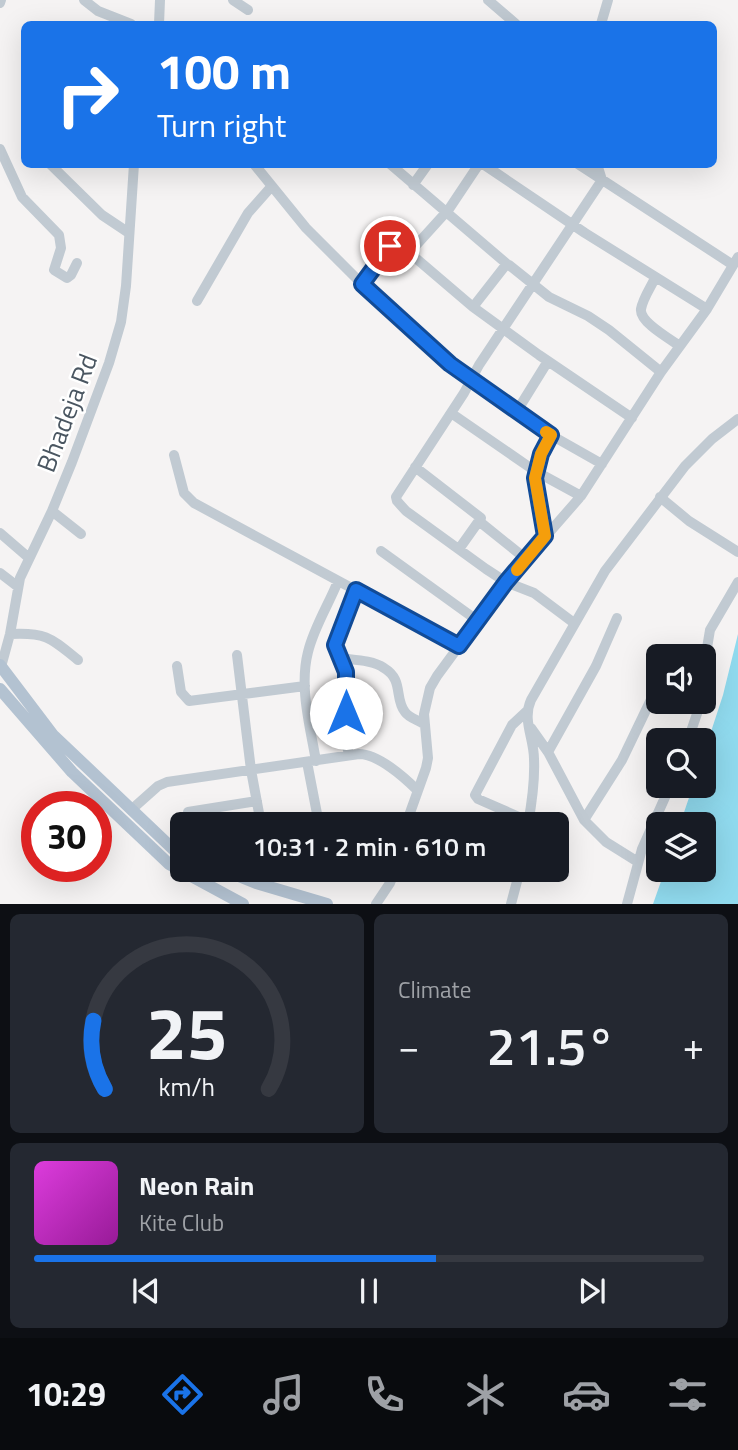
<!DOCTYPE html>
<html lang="en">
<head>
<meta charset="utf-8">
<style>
	body { margin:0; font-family:"Titillium Web",sans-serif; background:#242831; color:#f1f3f6; height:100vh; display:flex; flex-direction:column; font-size:26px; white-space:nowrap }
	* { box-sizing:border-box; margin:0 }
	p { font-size:23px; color:#9ea1a6 }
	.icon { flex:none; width:38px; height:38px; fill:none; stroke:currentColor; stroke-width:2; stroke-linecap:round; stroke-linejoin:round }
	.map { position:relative; height:904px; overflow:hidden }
	.details { display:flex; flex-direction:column; gap:10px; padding:10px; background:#0d0f14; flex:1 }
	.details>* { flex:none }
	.banner { position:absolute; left:21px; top:21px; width:696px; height:147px; border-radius:10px; box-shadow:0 7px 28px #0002; background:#1a73e8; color:#fff; overflow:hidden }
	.tools { position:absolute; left:646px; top:644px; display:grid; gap:14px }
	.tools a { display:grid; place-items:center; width:70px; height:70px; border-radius:10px; background:#171b24; box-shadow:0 7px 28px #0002; font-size:35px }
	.speed { position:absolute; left:21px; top:791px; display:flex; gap:14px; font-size:35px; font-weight:700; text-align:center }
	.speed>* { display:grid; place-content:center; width:91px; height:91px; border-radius:50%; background:#171b24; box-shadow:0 7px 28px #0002; line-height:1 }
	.speed .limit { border:10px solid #d22; background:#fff; color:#111 }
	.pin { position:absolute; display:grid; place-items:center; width:60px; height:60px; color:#fff; margin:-30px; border:4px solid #fff; border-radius:50%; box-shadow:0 2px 7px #0007 }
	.me { position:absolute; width:77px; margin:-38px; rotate:0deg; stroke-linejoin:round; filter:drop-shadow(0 0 5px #0008) }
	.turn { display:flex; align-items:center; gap:24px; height:147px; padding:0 21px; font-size:32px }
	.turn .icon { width:91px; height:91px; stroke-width:2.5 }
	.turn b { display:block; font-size:49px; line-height:60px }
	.big { font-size:52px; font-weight:600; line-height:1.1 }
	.details .card { flex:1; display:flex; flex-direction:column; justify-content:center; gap:10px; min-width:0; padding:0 24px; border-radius:10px; background:#242831 }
	.details .dial { align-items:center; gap:0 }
	.dial svg { height:182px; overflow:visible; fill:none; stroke:#363941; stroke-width:7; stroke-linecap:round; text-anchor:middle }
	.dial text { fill:#f1f3f6; stroke:none }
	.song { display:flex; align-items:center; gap:21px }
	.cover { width:84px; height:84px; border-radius:10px; background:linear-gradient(135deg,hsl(300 70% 55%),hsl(300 70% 35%)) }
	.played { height:7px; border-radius:4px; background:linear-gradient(90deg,#1a73e8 60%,#363941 60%) }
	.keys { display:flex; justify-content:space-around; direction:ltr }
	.heat { display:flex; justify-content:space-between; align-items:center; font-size:38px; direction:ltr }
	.details .tiles { flex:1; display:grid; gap:10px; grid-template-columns:1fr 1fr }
	.card:last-child { grid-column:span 2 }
	.trip { position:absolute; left:170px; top:812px; width:399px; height:70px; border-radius:10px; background:#171b24; box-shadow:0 7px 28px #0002; font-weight:600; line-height:70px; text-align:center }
	.tabs { display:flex; height:112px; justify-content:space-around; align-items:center; background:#090b0e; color:#9ea1a6 }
	.tabs .icon { width:49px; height:49px }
	.tabs .on { color:#1a73e8 }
	.tabs b { font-size:32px; color:#f1f3f6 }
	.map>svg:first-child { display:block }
	.water { fill:#90daee }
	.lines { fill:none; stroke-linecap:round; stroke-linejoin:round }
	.minor { stroke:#c1cad2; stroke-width:10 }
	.major { stroke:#b3c2d1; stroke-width:12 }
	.route-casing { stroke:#114b97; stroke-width:18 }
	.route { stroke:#1a73e8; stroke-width:12 }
	.slow { stroke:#f59e0b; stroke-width:12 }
	.labels { text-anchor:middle; stroke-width:5; stroke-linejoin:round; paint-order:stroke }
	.street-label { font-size:26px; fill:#4a5661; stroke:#fff }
</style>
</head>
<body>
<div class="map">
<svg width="738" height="904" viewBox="0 0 738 904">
	<rect width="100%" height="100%" fill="#f5f3f3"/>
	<path class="water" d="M738,634V904H653L665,870H704V824H680L693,786H704V753L723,695Z"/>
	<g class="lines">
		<path class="minor" d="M84,0L98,11L131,24
			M233,0L248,10
			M488,0L516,24
			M0,3L1,0
			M159,24L160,0
			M601,24L608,0
			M0,149L22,197L59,235L61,248L54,270L67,278L71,275L77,263
			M50,164L102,215L129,233
			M254,164L306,228L362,284L443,359L542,430L602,464
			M390,164L507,264
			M483,164L585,233L707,309
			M578,164L733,265
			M413,185L428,164
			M410,252L449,209L479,164
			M655,278C651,287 643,298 641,309C639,322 670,339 680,346
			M362,284C371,272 383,245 398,243L473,307L539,355L632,418
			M197,301L248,213L271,187
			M473,307L505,266L509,265L549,297L588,316L609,330L661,372
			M517,411L548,361
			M451,413L535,471L581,496
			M174,455L184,493L194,503L459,646
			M415,467L481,518L459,549
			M660,497L689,521L738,552
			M52,511L81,534
			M480,522L526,559
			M0,533L29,558
			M545,536L535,478L538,463L551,435
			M381,551L478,621
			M0,573L17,586
			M574,623L534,593L506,582L486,569L406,511L397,501L396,497L464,393L479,365L602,180L597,164
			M10,634C46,632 51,638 78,660
			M237,655L251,770L261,824
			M340,658C354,660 372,660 384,668C404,680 394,698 405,712C409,718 418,720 424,724
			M177,666L181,692L189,701L305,686
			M704,666L710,630L738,582
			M1,667L10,634L20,578L52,511L72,462L109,363L121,322L126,286L134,164
			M527,711L512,725L475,795L478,799L528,821
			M531,728L548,752L584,820L606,842L638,862
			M688,740L701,702
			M548,752L596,666L617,618
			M349,755L345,737L346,672L335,645L356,590
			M316,761C310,726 299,687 308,652C314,627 329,604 338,581
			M307,762L319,824
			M131,810L158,786L167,782L359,754C378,754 404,777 417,790
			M188,812L257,801
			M584,820L622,760L658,685
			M406,824L426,768L428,758L424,714L430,688L437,676L506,582L581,496L661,372L707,309L738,257
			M528,824C532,802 535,781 534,759C534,738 522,720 531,700L605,571L685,466L712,439L738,419
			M394,874L426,870
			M376,904L390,883L395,870
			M511,904L520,870
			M627,904L642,849L670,786"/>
		<path class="major" d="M0,665L53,735L173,849L182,852
			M0,689L72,772L169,864L243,904
			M224,870L256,883L327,904"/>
	</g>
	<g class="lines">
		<defs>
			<path id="route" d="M346,713V672L335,645L356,590L459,646L506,582L545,536L535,478L541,454L551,435L450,364L362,284L390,246"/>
		</defs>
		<use href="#route" class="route-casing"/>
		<use href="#route" class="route"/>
		<path class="slow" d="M517,570L545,536L535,478L541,454L551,435L546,432"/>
	</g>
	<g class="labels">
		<g class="street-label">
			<text transform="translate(67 413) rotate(-69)" y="9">Bhadeja Rd</text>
		</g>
	</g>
</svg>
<div class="tools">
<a><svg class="icon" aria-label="sound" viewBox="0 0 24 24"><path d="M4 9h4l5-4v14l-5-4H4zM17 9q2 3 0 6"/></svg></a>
<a><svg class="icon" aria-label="search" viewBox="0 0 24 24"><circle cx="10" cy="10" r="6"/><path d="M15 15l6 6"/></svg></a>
<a><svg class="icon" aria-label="layers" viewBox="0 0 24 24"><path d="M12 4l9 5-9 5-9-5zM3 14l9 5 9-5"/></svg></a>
</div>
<div class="speed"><div class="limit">30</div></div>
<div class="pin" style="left:390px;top:246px;background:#d93025"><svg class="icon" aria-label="arrive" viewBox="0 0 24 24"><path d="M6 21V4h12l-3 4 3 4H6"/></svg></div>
<svg class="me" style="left:346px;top:713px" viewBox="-20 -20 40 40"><circle r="19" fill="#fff"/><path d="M0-13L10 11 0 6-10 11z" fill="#1a73e8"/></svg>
<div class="trip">10:31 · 2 min · 610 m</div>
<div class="banner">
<div class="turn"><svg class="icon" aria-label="right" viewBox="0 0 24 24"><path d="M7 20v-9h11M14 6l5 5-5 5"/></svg><div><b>100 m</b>Turn right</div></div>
</div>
</div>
<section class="details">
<div class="tiles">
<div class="card dial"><svg viewBox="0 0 100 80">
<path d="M14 69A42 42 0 1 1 86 69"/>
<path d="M14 69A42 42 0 0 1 9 39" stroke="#1a73e8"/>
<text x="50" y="56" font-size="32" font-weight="700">25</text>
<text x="50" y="72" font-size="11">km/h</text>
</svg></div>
<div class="card"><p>Climate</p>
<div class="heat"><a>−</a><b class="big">21.5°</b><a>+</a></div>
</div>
<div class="card">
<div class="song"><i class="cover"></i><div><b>Neon Rain</b><p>Kite Club</p></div></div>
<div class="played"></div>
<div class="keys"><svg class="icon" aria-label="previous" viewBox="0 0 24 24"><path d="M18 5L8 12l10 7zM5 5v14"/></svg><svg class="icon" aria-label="pause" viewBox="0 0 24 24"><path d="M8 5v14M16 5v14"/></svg><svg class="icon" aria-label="next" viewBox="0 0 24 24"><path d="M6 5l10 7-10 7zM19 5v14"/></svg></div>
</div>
</div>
</section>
<nav class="tabs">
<b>10:29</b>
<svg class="icon on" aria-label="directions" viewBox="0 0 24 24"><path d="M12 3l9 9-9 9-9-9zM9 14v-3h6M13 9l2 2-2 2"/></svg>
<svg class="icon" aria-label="music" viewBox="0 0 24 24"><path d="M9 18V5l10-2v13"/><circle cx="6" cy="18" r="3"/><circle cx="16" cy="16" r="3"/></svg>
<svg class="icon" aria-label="phone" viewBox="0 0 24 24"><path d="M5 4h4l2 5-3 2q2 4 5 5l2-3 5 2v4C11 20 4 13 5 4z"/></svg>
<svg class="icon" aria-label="climate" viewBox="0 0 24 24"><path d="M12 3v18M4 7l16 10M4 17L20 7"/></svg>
<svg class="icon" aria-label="car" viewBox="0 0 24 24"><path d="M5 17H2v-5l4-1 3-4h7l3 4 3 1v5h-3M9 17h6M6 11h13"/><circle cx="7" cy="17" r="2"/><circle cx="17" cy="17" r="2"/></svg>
<svg class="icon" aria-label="filters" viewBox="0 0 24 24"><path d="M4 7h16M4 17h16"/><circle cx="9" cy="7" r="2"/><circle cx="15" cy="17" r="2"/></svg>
</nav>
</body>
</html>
